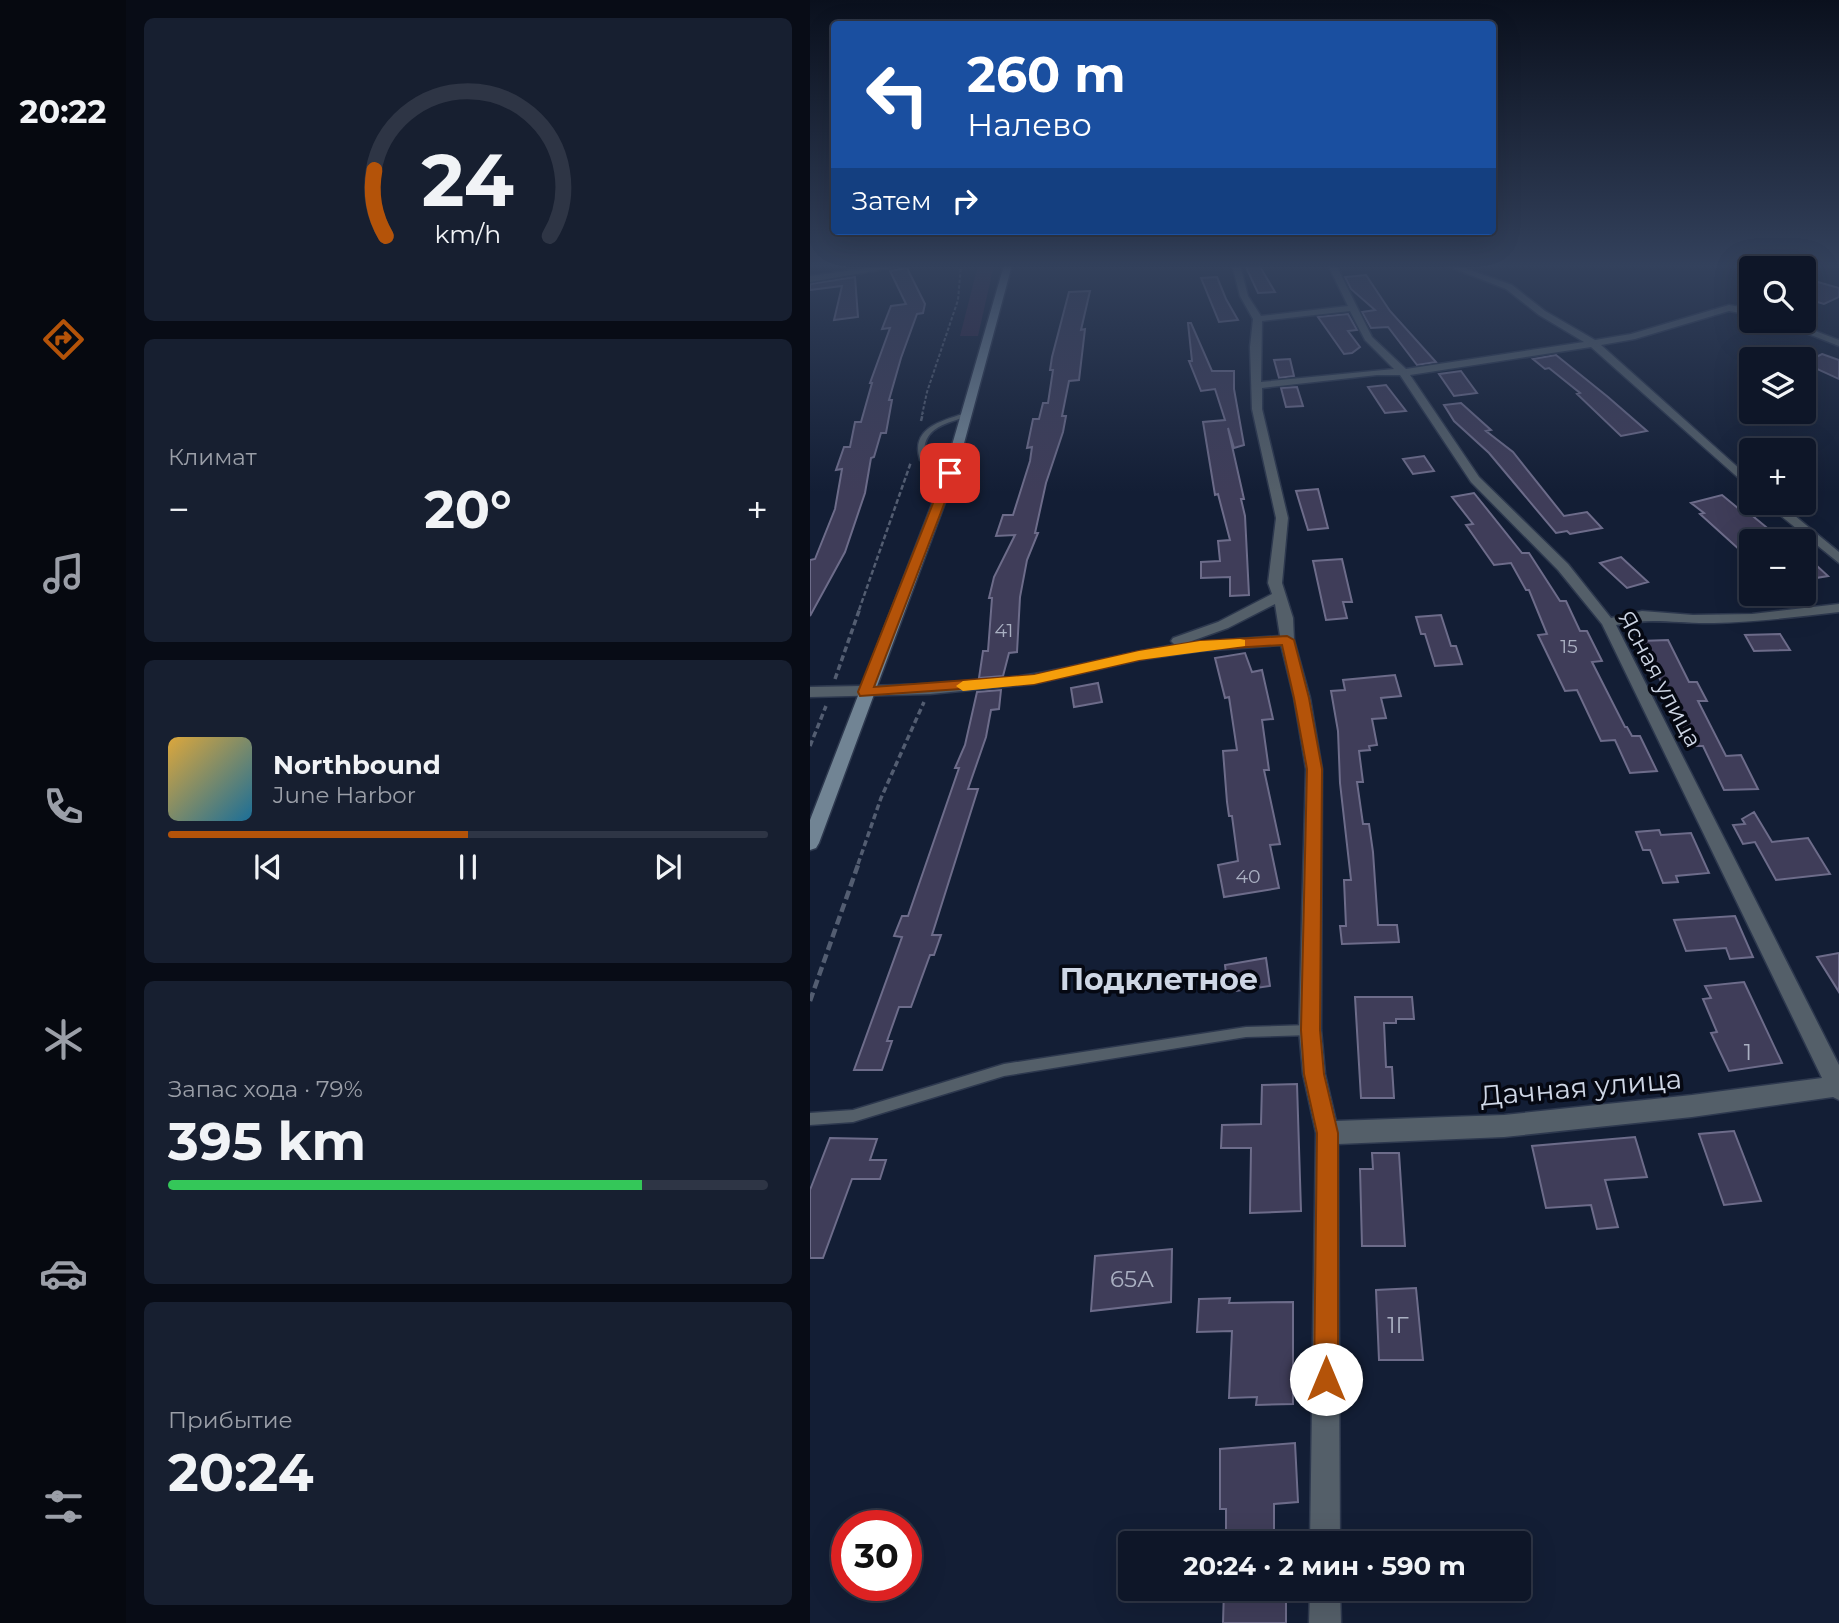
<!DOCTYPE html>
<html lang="ru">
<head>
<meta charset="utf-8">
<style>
	body { margin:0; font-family:Montserrat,sans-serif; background:#171f30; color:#f1f3f6; height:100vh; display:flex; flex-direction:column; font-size:26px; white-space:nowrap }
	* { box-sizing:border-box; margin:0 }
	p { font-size:23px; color:#9b9fa8 }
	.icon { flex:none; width:38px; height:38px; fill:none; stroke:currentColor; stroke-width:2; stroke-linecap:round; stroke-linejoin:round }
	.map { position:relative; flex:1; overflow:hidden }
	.details { display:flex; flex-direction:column; gap:18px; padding:18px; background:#080c16; width:684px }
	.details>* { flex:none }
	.guide { position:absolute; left:21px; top:21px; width:665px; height:214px; border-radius:7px; box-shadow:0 7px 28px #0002,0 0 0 2px #2e3545; background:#1a4fa0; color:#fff; overflow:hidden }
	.controls { position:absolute; left:929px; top:256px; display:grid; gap:14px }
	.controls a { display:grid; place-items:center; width:77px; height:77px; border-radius:7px; background:#0e1628; box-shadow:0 7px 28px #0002,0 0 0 2px #2e3545; font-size:35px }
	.speed { position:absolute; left:21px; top:1510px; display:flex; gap:14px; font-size:35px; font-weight:700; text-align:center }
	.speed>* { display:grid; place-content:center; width:91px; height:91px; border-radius:50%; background:#0e1628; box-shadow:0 7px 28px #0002,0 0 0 2px #2e3545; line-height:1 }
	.speed .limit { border:10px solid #d22; background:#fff; color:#111 }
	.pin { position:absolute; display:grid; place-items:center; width:60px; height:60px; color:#fff; margin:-30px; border-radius:14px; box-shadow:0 4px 10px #0006 }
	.me { position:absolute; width:77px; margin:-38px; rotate:0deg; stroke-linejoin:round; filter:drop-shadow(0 0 5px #0008) }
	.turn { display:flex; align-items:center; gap:24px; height:147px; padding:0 21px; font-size:32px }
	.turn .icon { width:91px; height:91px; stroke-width:2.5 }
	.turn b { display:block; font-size:49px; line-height:60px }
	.then { display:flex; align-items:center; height:66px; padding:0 21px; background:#0003; gap:14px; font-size:26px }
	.big { font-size:52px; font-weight:700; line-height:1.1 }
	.details .widget { flex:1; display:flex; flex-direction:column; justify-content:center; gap:10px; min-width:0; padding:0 24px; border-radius:10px; background:#171f30 }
	.details .dial { align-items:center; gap:0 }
	.dial svg { height:182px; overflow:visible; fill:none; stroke:#2e3545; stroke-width:7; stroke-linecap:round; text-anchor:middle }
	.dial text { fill:#f1f3f6; stroke:none }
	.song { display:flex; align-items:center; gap:21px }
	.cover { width:84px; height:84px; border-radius:10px; background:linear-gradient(135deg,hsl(40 70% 55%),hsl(200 70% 35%)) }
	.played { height:7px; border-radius:4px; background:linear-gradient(90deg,#b45309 50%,#2e3545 50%) }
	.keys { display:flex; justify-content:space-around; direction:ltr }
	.heat { display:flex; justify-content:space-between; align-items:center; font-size:38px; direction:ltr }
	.charge { height:10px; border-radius:5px; background:linear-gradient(90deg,#34c759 79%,#2e3545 0) }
	.trip { position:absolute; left:308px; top:1531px; width:413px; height:70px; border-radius:7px; background:#0e1628; box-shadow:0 7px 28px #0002,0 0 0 2px #2e3545; font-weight:700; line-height:70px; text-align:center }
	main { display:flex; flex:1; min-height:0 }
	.tabs { display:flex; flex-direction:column; width:126px; justify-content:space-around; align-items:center; background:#060910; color:#9b9fa8 }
	.tabs .icon { width:49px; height:49px }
	.tabs .on { color:#b45309 }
	.tabs b { font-size:32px; color:#f1f3f6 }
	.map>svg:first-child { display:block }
	.green { fill:#342642 }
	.building { fill:#3f3d59; stroke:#6d6c8a; stroke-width:2 }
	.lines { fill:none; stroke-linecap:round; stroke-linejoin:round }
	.lane-casing { stroke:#2d384e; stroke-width:3 }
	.street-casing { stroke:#2d384e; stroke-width:3 }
	.secondary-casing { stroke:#2d384e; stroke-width:3 }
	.path-far3 { stroke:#535d71; stroke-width:2; stroke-dasharray:3.5 2; stroke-linecap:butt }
	.path-far2 { stroke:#535d71; stroke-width:2.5; stroke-dasharray:5 2.5; stroke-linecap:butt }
	.path-far1 { stroke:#535d71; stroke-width:3.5; stroke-dasharray:6 3.5; stroke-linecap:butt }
	.path { stroke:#535d71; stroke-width:4.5; stroke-dasharray:9 4.5; stroke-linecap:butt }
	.lane { fill:#545f69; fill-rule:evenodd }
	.street { fill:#545f69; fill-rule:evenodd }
	.secondary { fill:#718494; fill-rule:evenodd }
	.route { fill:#b45309; stroke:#753606; stroke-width:2 }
	.slow { fill:#f59e0b }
	.labels { text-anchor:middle; stroke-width:7; stroke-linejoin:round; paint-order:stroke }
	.number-label { font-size:19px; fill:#aab0c2 }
	.street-label { font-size:23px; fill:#ced6e5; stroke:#050812 }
	.near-number-label { font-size:23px; fill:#aab0c2 }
	.near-street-label { font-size:28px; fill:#ced6e5; stroke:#050812 }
	.district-label { font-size:30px; font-weight:bold; fill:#ced6e5; stroke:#050812 }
</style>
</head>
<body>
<main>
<nav class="tabs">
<b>20:22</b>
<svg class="icon on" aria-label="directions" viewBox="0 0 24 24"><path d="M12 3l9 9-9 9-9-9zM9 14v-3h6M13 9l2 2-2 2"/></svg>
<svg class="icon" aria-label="music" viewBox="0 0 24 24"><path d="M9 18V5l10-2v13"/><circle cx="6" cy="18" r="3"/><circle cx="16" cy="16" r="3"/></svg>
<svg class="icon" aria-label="phone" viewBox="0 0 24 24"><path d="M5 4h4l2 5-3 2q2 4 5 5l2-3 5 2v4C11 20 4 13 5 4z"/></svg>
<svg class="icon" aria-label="climate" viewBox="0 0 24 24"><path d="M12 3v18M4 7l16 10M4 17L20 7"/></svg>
<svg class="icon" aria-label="car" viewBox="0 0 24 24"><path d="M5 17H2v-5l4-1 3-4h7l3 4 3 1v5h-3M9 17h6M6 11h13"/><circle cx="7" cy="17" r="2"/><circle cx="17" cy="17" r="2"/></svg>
<svg class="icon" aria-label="filters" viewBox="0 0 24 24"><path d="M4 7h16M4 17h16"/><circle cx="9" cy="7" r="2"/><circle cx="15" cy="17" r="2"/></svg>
</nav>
<section class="details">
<div class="widget dial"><svg viewBox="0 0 100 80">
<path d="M14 69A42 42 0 1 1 86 69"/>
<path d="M14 69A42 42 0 0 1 9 40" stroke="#b45309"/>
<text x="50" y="56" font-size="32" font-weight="700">24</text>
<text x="50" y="72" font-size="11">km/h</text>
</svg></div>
<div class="widget"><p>Климат</p>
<div class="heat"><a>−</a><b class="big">20°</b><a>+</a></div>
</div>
<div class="widget">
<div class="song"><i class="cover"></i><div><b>Northbound</b><p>June Harbor</p></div></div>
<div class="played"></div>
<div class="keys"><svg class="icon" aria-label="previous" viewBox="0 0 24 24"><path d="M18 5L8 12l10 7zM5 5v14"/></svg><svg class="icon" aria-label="pause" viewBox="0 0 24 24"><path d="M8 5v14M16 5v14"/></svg><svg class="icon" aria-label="next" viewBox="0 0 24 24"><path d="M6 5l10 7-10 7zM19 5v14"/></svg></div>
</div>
<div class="widget"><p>Запас хода · 79%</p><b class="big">395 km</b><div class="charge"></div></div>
<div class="widget"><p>Прибытие</p><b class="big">20:24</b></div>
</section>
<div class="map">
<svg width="1029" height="1623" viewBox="0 0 1029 1623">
	<rect width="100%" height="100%" fill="#131e35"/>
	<path class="green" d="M168,265H184L168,336H150Z"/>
	<path class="building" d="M435,265H449L465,292L448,293Z
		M97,268L115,304L113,313L107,314L91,358L79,400H82L76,433H71L64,457L61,458L55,493L35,552L0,616V560L5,559L25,509L32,469L26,470L34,447H40L45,422H51L62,383H60L80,328L72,329L81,306L96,304L80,271Z
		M556,275L580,311L626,362L607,365L578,327L561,328L552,312L565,310L541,289L535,277Z
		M45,277L48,317L24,320L32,286L0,290V284Z
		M407,277L416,299L428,320L409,322L391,278Z
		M994,278L1029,288V297L1014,304L994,298Z
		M280,291L271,330L275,329L269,380L259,381L252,416H256L253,432L236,483L225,533H228L217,560L210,597L207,652L199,653L193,676L169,678L173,651H178L182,598H179L184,577L205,535L186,536L193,515H203L220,461L222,447L217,448L223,419H229L233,403H238L243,370H240L242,357L259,292Z
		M538,314L547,330L538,331L550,347L542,353L534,354L508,317Z
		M378,323H381L402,371H424V389L434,445L424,448L418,428L434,499H431L435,516L439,595L420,596V577L391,578V562L410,561L408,541L420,540L408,494L405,495L393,422L415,420L405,389L391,391L379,361H382Z
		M1012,354L1029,360V379L994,363Z
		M746,355L798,397L837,431L811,436L767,394L770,393L739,368L735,369L723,359Z
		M480,359L484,376L469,378L464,360Z
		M651,371L667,393L644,396L629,374Z
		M576,385L596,411L575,413L558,387Z
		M487,387L493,406L476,407L471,388Z
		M651,403L681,430L676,431L703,452L754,516L777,512L792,528L760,534L757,531L746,533L679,453L644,421L634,405Z
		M614,456L624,471L603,474L593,459Z
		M508,489L518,528L498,530L486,491Z
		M664,493L712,553H719L750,601H756L770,631H777L792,661L782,662L815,727H817L822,736H830L847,771L820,773L805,740L791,741L767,690L755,691L728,635L737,634L719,590H716L701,563L684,565L656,525L663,524L642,497Z
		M912,495L929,509L933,508L973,541H942V561L890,514L894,513L881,503Z
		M994,554L1018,576L994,580Z
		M811,557L838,582L817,588L790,563Z
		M532,559L542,602H533L537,618L516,620L503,561Z
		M631,615L641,646H646L652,664L625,666L615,634H611L606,617Z
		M970,634L980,650L944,651L935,635Z
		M858,640L879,682H887L897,701H888L916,756L931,755L948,789L914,790L893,746H883L831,641Z
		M435,653L442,672L452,670L463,719L452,720L459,770H454L470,844L460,845L469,888L414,897L408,865L428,861L422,816H419L417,802L413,751L427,750L419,697L415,698L405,658Z
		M585,675L591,696L571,698L576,718L562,719L567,745L559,746L560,750L549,751L553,782H547L553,824H559L563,852L568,925H587L589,942L532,944L530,926H536L534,880H541L530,783L528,731L521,691L535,690L533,680Z
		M288,683L292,702L264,707L261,688Z
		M191,690L189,709L181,710L176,737L158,789H168L122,935H131L124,955H120L101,1007H89L77,1041H82L72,1070H44L92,937L84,936L92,916H98L149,768H145L155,745L167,692Z
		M944,812L962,842L998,838L1020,874L966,880L945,842L933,844L923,825L935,824L932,819Z
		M849,830L851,835L881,833L899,873L866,876L868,882L853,883L840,850H833L826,832Z
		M925,916L943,957L920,959L916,948L876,951L864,920Z
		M1029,953V992L1007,957Z
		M456,958L460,986L418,992L415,965Z
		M934,982L972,1063L919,1071L901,1033L907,1032L893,999L901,998L895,986Z
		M545,997H602L604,1019H586V1023H574L576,1067H582L584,1098H551Z
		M487,1084L491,1211L440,1213L441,1148H411L412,1125L451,1124L452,1085Z
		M924,1131L951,1201L914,1205L889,1134Z
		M825,1137L837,1177L795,1180L808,1227L787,1229L781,1205L736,1208L722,1146Z
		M20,1138L67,1139L60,1160H76L70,1179H42L13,1258H0V1190Z
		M562,1153H589L595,1246H552L550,1169H563Z
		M362,1249L361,1302L281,1311L285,1256Z
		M606,1288L613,1360H569L566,1290Z
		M420,1298L419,1303L483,1302V1404L446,1405L447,1397L419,1398L422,1331L387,1332L389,1299Z
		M485,1443L488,1502L464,1504V1544H416V1509H410V1449Z
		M414,1589H476V1623H413Z"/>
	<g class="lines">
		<defs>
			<path id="lane" d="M156,413L159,415L158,416C135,424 110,428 115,458L144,467V469L110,460C100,428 131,421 156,413Z
				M500,1025L504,1026L506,1030L504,1034L500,1035L436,1037L194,1076L43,1122L0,1125V1113L43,1110L194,1064L436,1027Z"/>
			<path id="street" d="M80,265H98L0,282V276Z
				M422,265H430L438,296L451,316L538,306L518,265H526L562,337L596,369L774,342L729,315L696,289L635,265H646L702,285L735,311L785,340L821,334L919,305L942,309V315L919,311L825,339L791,345L942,480V490L781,347L600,375L669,477L758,564L801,618L832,611L883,615L942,614L1029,604V612C987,617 946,622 904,623C868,624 842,617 806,625L1029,1065V1100L1023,1097L882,1117L694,1137L528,1144L530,1544H500L506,1133L493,1074L489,1030L496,769L484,698L471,645L390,651L329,660L224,684L120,694L0,697V687C74,685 150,686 224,674C271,666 317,652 365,645L361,641L363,638L408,622L462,594L458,583L466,518L442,409L440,347L443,319L430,296ZM540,311L555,340L584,369L451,382L452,321ZM567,375H590L661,482L748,570L792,624L1012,1078L882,1095L694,1115L526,1121L515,1074L511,1030L512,769L500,698L484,640L483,618L472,583L478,518L452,409V388ZM465,604L470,636L376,643L418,628Z
				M963,320H976L1029,340V346Z
				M954,502H968L1029,552V563Z
				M500,1589H530L531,1623H499Z"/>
			<path id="secondary" d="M194,265H202L146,473L9,843L6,848L0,850V820L134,473Z"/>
		</defs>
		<use href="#lane" class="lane-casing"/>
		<use href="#street" class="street-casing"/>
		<use href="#secondary" class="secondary-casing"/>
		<path class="path-far3" d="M112,415L117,392L148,300L151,265"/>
		<path class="path-far2" d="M111,421L113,413
			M49,610L101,462"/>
		<path class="path-far1" d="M25,679L50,608
			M0,746L16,706
			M48,864L71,798L114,702"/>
		<path class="path" d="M0,1001L49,862"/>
		<use href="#lane" class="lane"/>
		<use href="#street" class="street"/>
		<use href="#secondary" class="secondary"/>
	</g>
	<linearGradient id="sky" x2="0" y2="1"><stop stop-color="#0a101d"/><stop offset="0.54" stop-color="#33415c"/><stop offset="1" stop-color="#33415c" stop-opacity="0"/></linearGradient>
	<rect width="1029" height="492" fill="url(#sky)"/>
	<path class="route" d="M140,470L146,473L64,687L224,675L329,651L390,641L477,636L484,640L499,698L512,769L510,1030L514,1074L528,1133V1379L525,1388L516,1392L507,1388L504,1379L507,1133L494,1074L491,1030L497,769L484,698L472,645L390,650L329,660L224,684L50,696L48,692L135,473Z"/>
	<path class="slow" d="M430,639L435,640V646L329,660L224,684L153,691L146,686L153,681L224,675L329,651L390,641Z"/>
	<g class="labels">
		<g class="number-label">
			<text x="194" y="637">41</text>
			<text x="759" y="653">15</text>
			<text x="438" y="883">40</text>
		</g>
		<g class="street-label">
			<text transform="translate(850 679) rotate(62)" y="8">Ясная улица</text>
		</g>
		<g class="near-number-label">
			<text x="938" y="1060">1</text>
			<text x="322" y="1287">65А</text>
			<text x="588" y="1333">1Г</text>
		</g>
		<g class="near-street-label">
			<text transform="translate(771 1087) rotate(-5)" y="10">Дачная улица</text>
		</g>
		<g class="district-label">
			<text x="349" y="990">Подклетное</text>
		</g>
	</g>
</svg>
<div class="controls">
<a><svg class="icon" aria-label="search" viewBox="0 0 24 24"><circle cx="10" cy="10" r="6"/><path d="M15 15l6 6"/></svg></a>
<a><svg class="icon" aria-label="layers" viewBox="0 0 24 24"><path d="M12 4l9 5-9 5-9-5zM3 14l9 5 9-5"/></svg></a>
<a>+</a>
<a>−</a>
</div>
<div class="speed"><div class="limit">30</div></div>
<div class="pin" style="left:140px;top:473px;background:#d93025"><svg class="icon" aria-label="arrive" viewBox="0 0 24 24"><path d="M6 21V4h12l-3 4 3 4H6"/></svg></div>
<svg class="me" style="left:516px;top:1379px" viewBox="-20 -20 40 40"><circle r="19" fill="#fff"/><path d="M0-13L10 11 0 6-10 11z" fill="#b45309"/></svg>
<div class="trip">20:24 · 2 мин · 590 m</div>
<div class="guide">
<div class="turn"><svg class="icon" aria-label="left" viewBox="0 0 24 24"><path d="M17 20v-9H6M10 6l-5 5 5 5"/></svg><div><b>260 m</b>Налево</div></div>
<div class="then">Затем<svg class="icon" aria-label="right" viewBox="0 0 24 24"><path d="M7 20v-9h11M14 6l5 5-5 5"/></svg></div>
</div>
</div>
</main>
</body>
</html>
